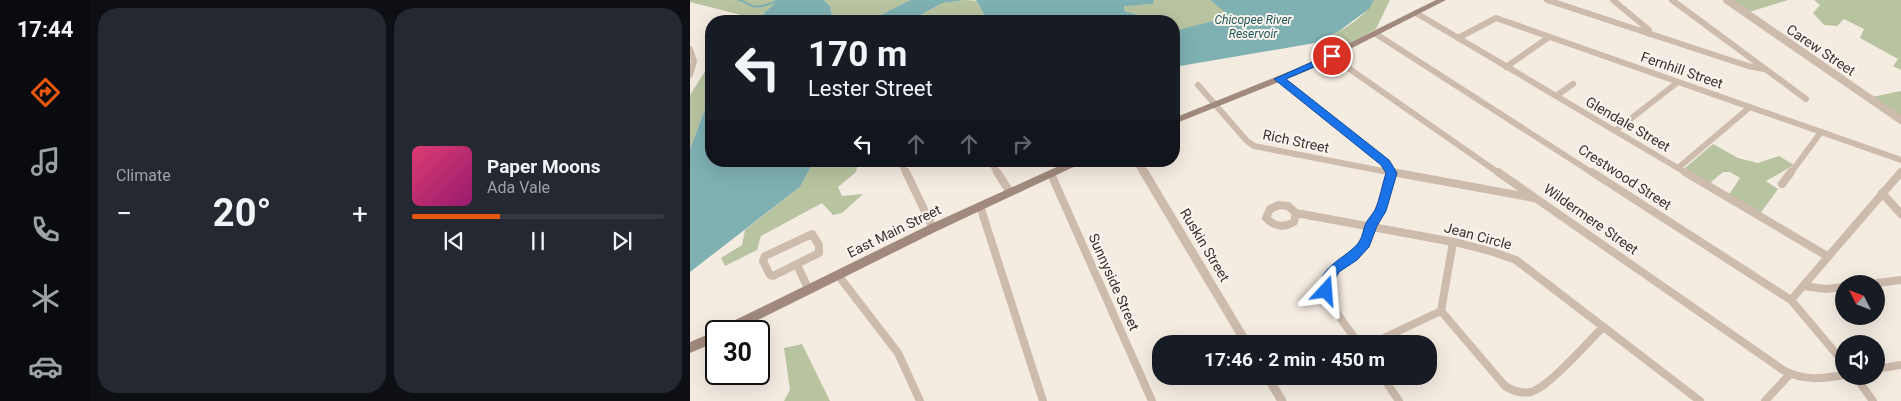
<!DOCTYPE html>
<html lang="en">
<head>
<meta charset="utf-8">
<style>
	body { margin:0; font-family:Roboto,sans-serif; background:#242831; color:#f1f3f6; height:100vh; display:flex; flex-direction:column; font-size:19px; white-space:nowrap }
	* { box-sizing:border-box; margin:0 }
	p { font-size:16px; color:#9ea1a6 }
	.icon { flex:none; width:28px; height:28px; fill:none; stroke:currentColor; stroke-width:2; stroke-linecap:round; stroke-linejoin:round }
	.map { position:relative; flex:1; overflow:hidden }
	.side { display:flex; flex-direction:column; gap:8px; padding:8px; background:#0d0f14; width:600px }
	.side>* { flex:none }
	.top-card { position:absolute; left:15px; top:15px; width:475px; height:152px; border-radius:20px; box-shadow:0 5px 20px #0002; background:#171b24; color:#f1f3f6; overflow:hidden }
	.needle { width:32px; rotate:312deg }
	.fabs { position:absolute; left:1145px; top:275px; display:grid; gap:10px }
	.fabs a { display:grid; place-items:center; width:50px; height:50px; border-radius:50%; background:#171b24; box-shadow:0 5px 20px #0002; font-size:25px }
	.speed { position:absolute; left:15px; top:320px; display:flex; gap:10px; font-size:25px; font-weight:700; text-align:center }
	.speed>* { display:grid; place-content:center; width:65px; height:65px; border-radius:50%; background:#171b24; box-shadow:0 5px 20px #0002; line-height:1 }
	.speed .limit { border:2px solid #111; border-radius:8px; background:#fff; color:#111 }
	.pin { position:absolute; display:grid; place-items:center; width:42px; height:42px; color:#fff; margin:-21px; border:2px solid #fff; border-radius:50%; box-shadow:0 1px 5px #0007 }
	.me { position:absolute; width:55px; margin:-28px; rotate:19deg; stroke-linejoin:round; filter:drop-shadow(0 0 4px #0008) }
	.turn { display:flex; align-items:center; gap:18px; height:105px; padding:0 20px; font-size:22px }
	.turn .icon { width:65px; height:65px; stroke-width:2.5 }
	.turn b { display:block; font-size:35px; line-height:42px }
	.lanes { display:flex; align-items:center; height:48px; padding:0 20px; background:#0003; justify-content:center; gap:25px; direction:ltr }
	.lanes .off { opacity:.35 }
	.big { font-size:38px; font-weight:700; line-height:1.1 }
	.side .card { flex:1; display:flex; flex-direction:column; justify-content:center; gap:8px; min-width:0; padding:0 18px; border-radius:20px; background:#242831 }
	.song { display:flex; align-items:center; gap:15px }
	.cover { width:60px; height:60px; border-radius:8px; background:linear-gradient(135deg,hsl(340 70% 55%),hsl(320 70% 35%)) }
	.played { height:5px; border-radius:2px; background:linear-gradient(90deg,#ea580c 35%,#363941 35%) }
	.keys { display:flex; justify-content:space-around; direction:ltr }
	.heat { display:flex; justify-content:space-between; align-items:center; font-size:28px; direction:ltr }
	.side .tiles { flex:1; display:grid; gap:8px; grid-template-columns:repeat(2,1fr) }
	.trip { position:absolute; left:462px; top:335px; width:285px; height:50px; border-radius:20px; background:#171b24; box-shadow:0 5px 20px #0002; font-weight:700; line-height:50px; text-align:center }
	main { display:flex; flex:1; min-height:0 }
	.dock { display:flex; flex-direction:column; width:90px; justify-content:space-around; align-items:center; background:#090b0e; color:#9ea1a6 }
	.dock .icon { width:35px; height:35px }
	.dock .on { color:#ea580c }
	.dock b { font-size:22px; color:#f1f3f6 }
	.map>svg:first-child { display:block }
	.green { fill:#b8c4a0 }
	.water { fill:#7fb0b2 }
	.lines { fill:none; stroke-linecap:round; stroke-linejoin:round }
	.stream { stroke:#7fb0b2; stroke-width:2 }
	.minor-far1 { stroke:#cdbbac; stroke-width:6 }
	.minor { stroke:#cdbbac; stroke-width:8 }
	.tertiary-far1 { stroke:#cdbbac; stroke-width:8 }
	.tertiary { stroke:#cdbbac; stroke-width:9 }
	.secondary { fill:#a18a7d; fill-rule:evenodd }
	.route { fill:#1a73e8; stroke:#114b97 }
	.labels { text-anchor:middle; stroke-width:4; stroke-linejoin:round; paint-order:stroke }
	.far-water-label { font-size:12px; font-style:italic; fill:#1f5a5e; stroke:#fbf5ee }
	.street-label { font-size:14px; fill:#3b302b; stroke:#fbf5ee }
</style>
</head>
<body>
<main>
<nav class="dock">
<b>17:44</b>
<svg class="icon on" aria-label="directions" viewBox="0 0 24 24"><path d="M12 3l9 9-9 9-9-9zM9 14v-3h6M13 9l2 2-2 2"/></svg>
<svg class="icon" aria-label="music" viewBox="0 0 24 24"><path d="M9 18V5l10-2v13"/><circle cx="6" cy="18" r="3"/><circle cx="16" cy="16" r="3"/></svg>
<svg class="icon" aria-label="phone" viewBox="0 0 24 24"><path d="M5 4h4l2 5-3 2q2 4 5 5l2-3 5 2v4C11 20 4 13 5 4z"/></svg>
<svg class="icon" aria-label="climate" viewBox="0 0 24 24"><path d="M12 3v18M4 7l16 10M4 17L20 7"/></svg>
<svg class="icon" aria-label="car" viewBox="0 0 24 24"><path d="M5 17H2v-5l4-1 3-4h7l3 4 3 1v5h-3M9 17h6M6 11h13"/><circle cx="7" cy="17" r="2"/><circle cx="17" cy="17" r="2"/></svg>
</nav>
<section class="side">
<div class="tiles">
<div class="card"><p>Climate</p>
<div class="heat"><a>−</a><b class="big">20°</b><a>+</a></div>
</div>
<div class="card">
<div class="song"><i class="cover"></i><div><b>Paper Moons</b><p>Ada Vale</p></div></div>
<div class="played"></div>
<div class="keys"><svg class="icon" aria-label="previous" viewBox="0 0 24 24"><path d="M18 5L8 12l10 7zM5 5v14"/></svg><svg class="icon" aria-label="pause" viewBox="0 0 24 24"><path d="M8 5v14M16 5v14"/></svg><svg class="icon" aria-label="next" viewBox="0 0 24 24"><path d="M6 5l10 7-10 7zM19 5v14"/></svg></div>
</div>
</div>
</section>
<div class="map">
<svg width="1211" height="401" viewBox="0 0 1211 401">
	<rect width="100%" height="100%" fill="#f4ebe1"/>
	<path class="green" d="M0,0H88L66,21H48L51,15L0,2Z
		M134,0H220L179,21H139L142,17L140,6Z
		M275,0C298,0 286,11 299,21H219L253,3Z
		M464,0H520L536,12L535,19L484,31V21H467L435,11L434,5L463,4Z
		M684,0H700L686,29L652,47L625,43C646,33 673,21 684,0Z
		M1042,0H1098L1059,12Z
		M1124,0H1211V70L1203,66L1208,59L1170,38L1174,29L1154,19L1147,26L1134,25L1123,13L1130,5Z
		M21,62V93L0,149V95Z
		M1211,91V117L1182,97Z
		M1023,144L1048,158L1068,163L1089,156L1104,165L1076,181L1088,189L1069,215L1038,196L1050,178L1040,172H1033L1020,183L995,168Z
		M124,161H171L168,163L166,172L148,187L152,196L173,194L152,213L143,215L132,203L71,236L67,250L35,266L31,258L52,245L55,230L110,187Z
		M112,344L140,401H94L100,390L94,348Z"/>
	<path class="water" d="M88,0H134L140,6L142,17L139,21H66Z
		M220,0H275L253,3L219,21H179Z
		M285,0H464L463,4L434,6L435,11L467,21H299C291,15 293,6 285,0Z
		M520,0H684L679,9L649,31L625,43L484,67V31L535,18V12Z
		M21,93V161H124L110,187L0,272V149Z"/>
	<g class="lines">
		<path class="stream" d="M48,0C55,1 57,4 63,6C71,8 79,4 87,1"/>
		<path class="minor-far1" d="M857,0L1058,66L1074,69
			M923,0L959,30V34
			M982,0L1116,99
			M726,13L998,174
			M686,34L904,174
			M768,38L806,18L1211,160
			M0,49L4,61L0,75
			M641,56L810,174
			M816,67L859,37
			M589,79L695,163L701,174
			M508,85L557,141L564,146L708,174
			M866,96L883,84
			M925,131L988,82
			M210,161L216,174
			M300,161L308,174
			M988,168L1060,107
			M1100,174L1131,132
			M1210,174L1211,172"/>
		<path class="minor" d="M216,172L243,228
			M307,172L320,192
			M702,172L844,198
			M808,172L1093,370C1114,381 1131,379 1154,375
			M902,172L1101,300L1154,363
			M995,172L1137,256
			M361,174L462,401
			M1092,184L1101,172
			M1192,193L1211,214
			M589,205L598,206L606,213L604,222C593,228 585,227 576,218L580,209Z
			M290,206L353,401
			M606,213L769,243L803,252L826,260L1010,401
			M122,234L129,245V253L83,276L80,275L73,261L75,256Z
			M107,265L119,290
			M148,275L208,353L230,401
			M1180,284L1211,280
			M1113,286L1136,289L1154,287
			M1101,300L1211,172
			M751,311L815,386C823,391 831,394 841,392C859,387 898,342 913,327
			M669,344L643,308L636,291L644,268L662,256L675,244L681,225L690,211L701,172
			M681,344L751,311L763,242
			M1186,369L1211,365
			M692,376L709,401
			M1165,376L1183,401
			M1075,401L1100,374"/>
		<path class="tertiary-far1" d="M1037,0L1211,120
			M447,161L455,174"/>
		<path class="tertiary" d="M454,172L557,344
			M577,376L592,401"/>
		<path class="secondary" d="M746,0H756L619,70L484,124V118L613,66Z
			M380,161H394L392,163L247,231L46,331H29L31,327L239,225Z
			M26,331V342L0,353V342Z"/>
	</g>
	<path class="route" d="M642,53L646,56L645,58L596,79L699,160L707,173L696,211L687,226L679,247L667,260L649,272L644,281L641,295L636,296L632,295C620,270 659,257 669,242C673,236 673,229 676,223C678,219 682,215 685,210C690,199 692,185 696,173L691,165L584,79Z"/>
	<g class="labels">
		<g class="far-water-label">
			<text x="563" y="24">Chicopee River<tspan x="563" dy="14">Reservoir</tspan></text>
		</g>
		<g class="street-label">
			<text transform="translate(1131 50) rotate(34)" y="5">Carew Street</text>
			<text transform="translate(992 70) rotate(19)" y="5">Fernhill Street</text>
			<text transform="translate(938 124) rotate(30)" y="5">Glendale Street</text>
			<text transform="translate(606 141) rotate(12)" y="5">Rich Street</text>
			<text transform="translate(935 177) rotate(33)" y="5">Crestwood Street</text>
			<text transform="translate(901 219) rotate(35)" y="5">Wildermere Street</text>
			<text transform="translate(204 231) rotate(-26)" y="5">East Main Street</text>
			<text transform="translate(788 236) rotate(15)" y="5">Jean Circle</text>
			<text transform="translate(515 245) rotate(59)" y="5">Ruskin Street</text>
			<text transform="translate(424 282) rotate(66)" y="5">Sunnyside Street</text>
		</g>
	</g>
</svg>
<div class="fabs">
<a><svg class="needle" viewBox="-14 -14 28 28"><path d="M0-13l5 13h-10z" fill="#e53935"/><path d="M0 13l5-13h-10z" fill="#9ea1a6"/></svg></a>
<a><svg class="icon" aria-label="sound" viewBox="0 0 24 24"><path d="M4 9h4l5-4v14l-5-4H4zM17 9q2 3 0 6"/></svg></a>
</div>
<div class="speed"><div class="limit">30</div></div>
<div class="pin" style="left:642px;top:56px;background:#d93025"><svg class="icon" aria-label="arrive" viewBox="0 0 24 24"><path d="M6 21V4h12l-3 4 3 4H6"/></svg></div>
<svg class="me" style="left:636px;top:291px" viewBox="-20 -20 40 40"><path d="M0-17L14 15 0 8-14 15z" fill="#1a73e8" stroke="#fff" stroke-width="4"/></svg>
<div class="trip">17:46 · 2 min · 450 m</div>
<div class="top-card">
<div class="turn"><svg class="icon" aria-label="left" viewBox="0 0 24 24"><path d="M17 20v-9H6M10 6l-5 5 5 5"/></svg><div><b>170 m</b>Lester Street</div></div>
<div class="lanes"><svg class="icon" aria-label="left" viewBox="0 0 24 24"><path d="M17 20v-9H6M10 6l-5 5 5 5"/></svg><svg class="icon off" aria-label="ahead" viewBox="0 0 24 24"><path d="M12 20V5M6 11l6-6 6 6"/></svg><svg class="icon off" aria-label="ahead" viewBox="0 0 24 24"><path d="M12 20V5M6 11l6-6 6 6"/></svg><svg class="icon off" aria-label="right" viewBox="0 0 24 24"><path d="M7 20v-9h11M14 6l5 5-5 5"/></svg></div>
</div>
</div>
</main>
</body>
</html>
